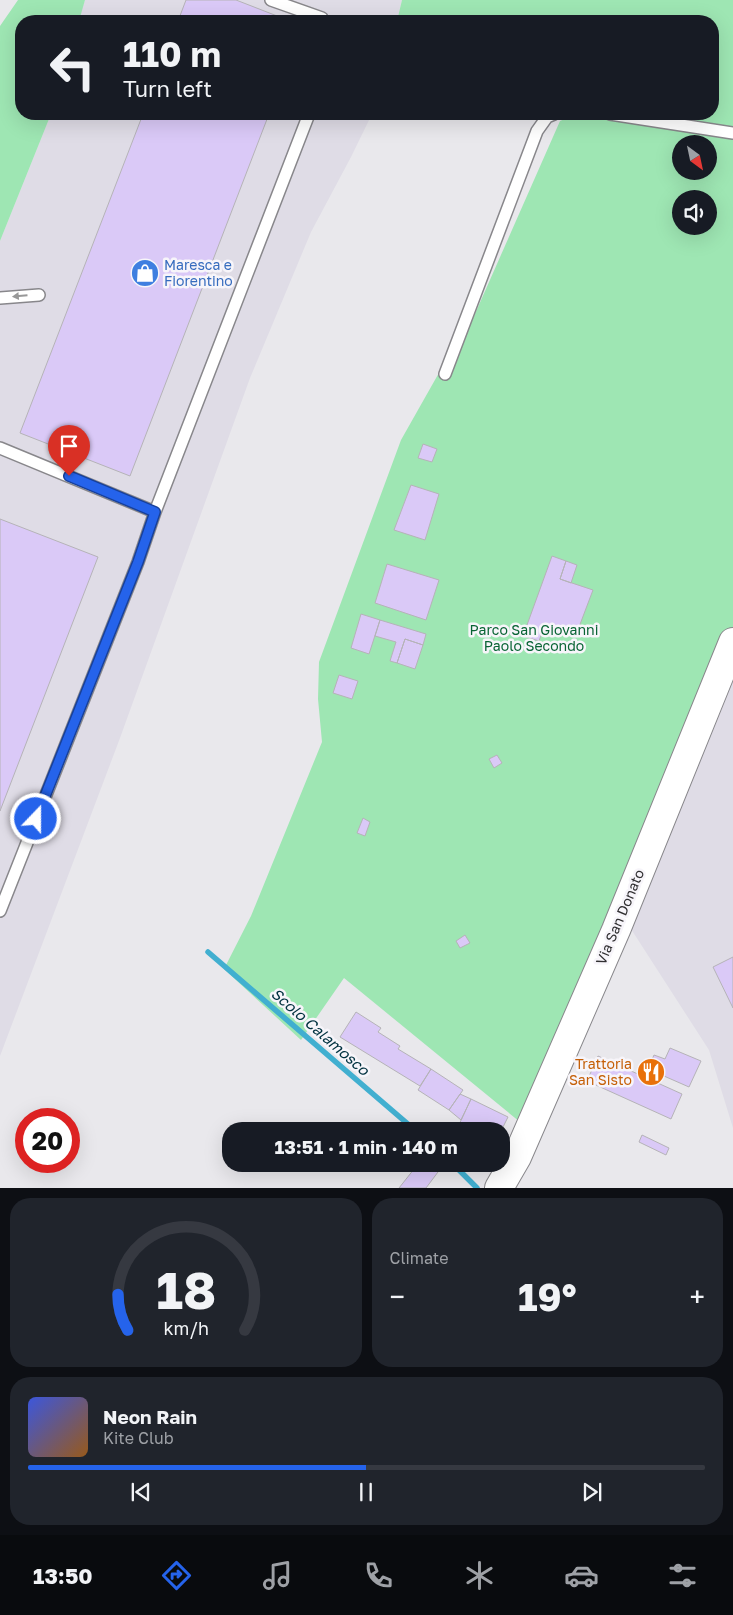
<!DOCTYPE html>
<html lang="en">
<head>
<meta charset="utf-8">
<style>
	body { margin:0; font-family:"Golos Text",sans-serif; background:#20242c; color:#f1f3f6; height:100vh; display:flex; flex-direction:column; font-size:19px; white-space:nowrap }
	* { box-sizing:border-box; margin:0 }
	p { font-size:16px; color:#9ea1a6 }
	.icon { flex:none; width:28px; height:28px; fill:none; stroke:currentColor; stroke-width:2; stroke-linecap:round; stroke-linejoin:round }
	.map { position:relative; height:1188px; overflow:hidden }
	.side { display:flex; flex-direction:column; gap:10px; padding:10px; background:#0d0f14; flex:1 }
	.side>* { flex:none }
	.guide { position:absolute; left:15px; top:15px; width:704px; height:105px; border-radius:20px; box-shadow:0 5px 20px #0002; background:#171b24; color:#f1f3f6; overflow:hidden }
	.needle { width:32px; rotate:147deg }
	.fabs { position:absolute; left:672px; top:135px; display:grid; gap:10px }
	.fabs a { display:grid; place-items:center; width:45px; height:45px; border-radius:50%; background:#171b24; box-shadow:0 5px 20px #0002; font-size:25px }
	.speed { position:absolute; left:15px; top:1108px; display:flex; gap:10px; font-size:25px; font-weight:700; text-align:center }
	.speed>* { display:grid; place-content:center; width:65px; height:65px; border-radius:50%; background:#171b24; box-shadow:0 5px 20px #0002; line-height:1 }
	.speed .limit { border:8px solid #d22; background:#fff; color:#111 }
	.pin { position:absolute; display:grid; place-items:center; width:42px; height:42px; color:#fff; margin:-51px -21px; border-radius:50% 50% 50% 0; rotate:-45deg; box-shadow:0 0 5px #0007 }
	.pin .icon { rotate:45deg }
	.me { position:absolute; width:55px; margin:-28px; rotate:22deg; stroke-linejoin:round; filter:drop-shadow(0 0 4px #0008) }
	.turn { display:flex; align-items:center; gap:18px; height:105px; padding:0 25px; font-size:22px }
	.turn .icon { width:65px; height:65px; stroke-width:2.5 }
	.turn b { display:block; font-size:35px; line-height:42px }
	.big { font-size:38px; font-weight:700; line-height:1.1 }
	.side .tile { flex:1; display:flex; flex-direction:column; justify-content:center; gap:8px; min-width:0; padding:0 18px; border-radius:20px; background:#20242c }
	.side .dial { align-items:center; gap:0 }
	.dial svg { height:130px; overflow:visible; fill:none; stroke:#363941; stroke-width:7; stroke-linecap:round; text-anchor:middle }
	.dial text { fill:#f1f3f6; stroke:none }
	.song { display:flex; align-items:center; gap:15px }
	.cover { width:60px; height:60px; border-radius:8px; background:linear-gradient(135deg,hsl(230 70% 55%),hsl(30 70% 35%)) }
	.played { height:5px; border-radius:2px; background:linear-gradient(90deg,#2563eb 50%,#363941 50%) }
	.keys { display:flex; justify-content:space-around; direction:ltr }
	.heat { display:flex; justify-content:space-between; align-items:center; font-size:28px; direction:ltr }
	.side .tiles { flex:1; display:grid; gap:10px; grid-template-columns:1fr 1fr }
	.tile:last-child { grid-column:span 2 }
	.trip { position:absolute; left:222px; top:1122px; width:288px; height:50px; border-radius:20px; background:#171b24; box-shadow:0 5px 20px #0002; font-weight:700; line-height:50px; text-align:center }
	.dock { display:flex; height:80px; justify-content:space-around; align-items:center; background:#090b0e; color:#9ea1a6 }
	.dock .icon { width:35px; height:35px }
	.dock .current { color:#2563eb }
	.dock b { font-size:22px; color:#f1f3f6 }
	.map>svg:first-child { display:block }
	.built { fill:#dfdce6 }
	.green { fill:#9ee6b3; fill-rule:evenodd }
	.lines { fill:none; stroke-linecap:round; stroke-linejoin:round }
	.stream { stroke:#41afd0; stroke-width:5.5 }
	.building { fill:#dac9f7; stroke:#b5b3b7 }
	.lane-casing { stroke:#88878b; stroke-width:14 }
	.primary-casing { stroke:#88878b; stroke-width:30 }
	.lane { stroke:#fff; stroke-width:11 }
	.primary { stroke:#fff; stroke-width:28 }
	.oneway { fill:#989898 }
	.route-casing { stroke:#184099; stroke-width:12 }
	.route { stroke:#2563eb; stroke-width:9 }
	.labels { text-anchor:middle; stroke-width:5; stroke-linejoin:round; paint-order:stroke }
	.shop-label { font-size:14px; fill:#366cbe; stroke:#f7f5fa; text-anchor:start }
	.park-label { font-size:14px; fill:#086434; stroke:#f7f5fa }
	.street-label { font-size:14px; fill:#313032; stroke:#f7f5fa }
	.food-label { font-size:14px; fill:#c56008; stroke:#f7f5fa; text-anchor:end }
	.water-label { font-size:15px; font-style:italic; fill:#00313f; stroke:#f7f5fa }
</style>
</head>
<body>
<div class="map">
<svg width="733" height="1188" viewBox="0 0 733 1188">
	<rect width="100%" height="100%" fill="#e9e8ec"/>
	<path class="built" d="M85,0H402L397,21H78Z
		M51,114H372L351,157L311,232L250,378L120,738L0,1056V241Z
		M733,661V1128L709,1050L631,929Z"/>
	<path class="green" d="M18,0H85L79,21H21V114H51L0,241V26Z
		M402,0H733V661L531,1131L344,978L301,1040L224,969L251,916L322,742L318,699L319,662L401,440L440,371L467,332L560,121L576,114H712V21H397ZM681,144H709V171H681ZM681,199H709V226H681Z"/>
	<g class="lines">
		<path class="stream" d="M208,952L416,1131
			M453,1164L477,1188"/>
	</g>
	<path class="building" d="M186,0H236L290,21H178Z
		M143,114H269L130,476L20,433Z
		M423,444L437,449L432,462L418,458Z
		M411,485L439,494L425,540L394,530Z
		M0,519L98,557L0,811Z
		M552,556L566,561L560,579L593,590L576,635L545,624L539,641L523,636Z
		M566,561L577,565L571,583L560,579Z
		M387,564L439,580L426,620L375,603Z
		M361,614L380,620L369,654L351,648Z
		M380,620L426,634L423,645L405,639L397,663L390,661L396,642L375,636Z
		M405,639L423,645L415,669L397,663Z
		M339,675L358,681L352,699L333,693Z
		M497,755L502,763L494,768L489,759Z
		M363,818L370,822L365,836L357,833Z
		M465,935L470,943L460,948L456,941Z
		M733,957V1008L713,967Z
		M356,1012L381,1028L378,1032L400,1046L398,1049L431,1069L420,1086L340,1037Z
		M670,1048L701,1061L689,1087L648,1069L654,1055L665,1059Z
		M598,1056L682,1094L671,1119L587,1081Z
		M431,1069L463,1090L449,1110L418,1090Z
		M460,1094L471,1099L461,1120L449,1110Z
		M471,1099L508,1117L501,1131H456Z
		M642,1135L669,1148L666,1155L639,1142Z
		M418,1164H428L438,1172L426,1188H399Z"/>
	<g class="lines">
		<defs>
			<path id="lane" d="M271,0L322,18L323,21
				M610,114L733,133
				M0,298L39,295
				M445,374L537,131L547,117L554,114
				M0,448L155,512
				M0,911L138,562L155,512L309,114"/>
			<path id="primary" d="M499,1188L517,1157L616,930L733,642"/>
		</defs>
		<use href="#lane" class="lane-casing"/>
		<use href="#primary" class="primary-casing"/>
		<use href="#lane" class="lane"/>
		<use href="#primary" class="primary"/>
	</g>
	<defs><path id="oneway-solid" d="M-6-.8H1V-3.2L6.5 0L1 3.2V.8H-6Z" transform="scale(1.25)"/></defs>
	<use class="oneway" href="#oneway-solid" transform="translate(20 296) rotate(175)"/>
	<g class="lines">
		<defs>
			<path id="route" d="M36,819L138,562L155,512L69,476"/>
		</defs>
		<use href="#route" class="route-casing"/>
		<use href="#route" class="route"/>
	</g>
	<defs>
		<symbol id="shop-disc" viewBox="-11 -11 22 22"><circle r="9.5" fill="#3f7fe0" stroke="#f7f5fa"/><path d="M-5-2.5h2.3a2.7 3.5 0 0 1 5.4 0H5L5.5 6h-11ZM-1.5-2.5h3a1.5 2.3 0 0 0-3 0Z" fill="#fff"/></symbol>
		<symbol id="restaurant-disc" viewBox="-11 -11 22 22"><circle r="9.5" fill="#e8710a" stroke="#f7f5fa"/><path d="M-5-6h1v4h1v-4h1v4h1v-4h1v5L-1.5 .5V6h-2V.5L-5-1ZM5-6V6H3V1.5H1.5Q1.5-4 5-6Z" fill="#fff"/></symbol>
	</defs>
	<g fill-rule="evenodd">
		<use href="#shop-disc" x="129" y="257" width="32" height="32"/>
		<use href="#restaurant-disc" x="635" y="1056" width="32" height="32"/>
	</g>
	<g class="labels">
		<g class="shop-label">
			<text x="164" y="270">Maresca e<tspan x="164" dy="16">Fiorentino</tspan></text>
		</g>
		<g class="park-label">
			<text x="534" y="635">Parco San Giovanni<tspan x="534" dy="16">Paolo Secondo</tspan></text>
		</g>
		<g class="street-label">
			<text transform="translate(620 917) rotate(-67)" y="5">Via San Donato</text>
		</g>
		<g class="food-label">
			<text x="632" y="1069">Trattoria<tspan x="632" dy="16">San Sisto</tspan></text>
		</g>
		<g class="water-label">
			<text transform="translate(320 1032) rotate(41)" y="5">Scolo Calamosco</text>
		</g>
	</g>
</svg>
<div class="fabs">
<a><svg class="needle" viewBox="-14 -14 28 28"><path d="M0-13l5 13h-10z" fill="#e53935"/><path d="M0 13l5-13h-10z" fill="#9ea1a6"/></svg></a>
<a><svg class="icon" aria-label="sound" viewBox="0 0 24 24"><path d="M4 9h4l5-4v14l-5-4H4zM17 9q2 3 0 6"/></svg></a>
</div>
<div class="speed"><div class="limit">20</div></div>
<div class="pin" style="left:69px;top:476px;background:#d93025"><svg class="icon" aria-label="arrive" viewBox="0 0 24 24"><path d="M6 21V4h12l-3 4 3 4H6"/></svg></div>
<svg class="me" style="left:36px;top:819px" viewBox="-20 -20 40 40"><circle r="17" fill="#2563eb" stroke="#fff" stroke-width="3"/><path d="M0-11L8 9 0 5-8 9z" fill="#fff"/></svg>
<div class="trip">13:51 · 1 min · 140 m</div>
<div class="guide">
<div class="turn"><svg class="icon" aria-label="left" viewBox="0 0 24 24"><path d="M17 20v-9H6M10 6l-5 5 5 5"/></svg><div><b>110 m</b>Turn left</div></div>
</div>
</div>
<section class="side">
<div class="tiles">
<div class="tile dial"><svg viewBox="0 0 100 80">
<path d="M14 69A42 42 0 1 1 86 69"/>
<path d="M14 69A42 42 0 0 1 8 47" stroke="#2563eb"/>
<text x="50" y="56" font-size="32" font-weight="700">18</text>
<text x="50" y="72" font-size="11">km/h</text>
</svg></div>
<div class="tile"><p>Climate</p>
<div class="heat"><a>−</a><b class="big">19°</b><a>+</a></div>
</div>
<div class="tile">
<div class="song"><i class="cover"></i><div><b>Neon Rain</b><p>Kite Club</p></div></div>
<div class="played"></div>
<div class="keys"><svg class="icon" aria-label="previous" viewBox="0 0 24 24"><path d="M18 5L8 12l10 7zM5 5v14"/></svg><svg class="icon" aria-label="pause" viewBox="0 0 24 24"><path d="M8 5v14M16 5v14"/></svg><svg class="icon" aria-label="next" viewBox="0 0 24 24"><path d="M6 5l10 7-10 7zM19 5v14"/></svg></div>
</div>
</div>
</section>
<nav class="dock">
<b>13:50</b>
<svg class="icon current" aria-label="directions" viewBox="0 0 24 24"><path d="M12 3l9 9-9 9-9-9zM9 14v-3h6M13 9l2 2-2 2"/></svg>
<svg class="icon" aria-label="music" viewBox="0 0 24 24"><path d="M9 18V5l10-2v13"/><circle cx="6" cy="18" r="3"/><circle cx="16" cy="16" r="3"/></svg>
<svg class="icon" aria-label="phone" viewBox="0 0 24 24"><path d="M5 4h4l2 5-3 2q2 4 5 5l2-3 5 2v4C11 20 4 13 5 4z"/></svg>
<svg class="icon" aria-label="climate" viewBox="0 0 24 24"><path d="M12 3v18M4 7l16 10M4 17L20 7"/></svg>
<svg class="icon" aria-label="car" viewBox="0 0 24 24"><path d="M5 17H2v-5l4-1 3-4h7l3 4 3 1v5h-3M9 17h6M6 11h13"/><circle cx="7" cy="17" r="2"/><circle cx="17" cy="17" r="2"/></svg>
<svg class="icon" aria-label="filters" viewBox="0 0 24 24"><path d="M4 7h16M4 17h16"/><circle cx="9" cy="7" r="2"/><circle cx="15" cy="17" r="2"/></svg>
</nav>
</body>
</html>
